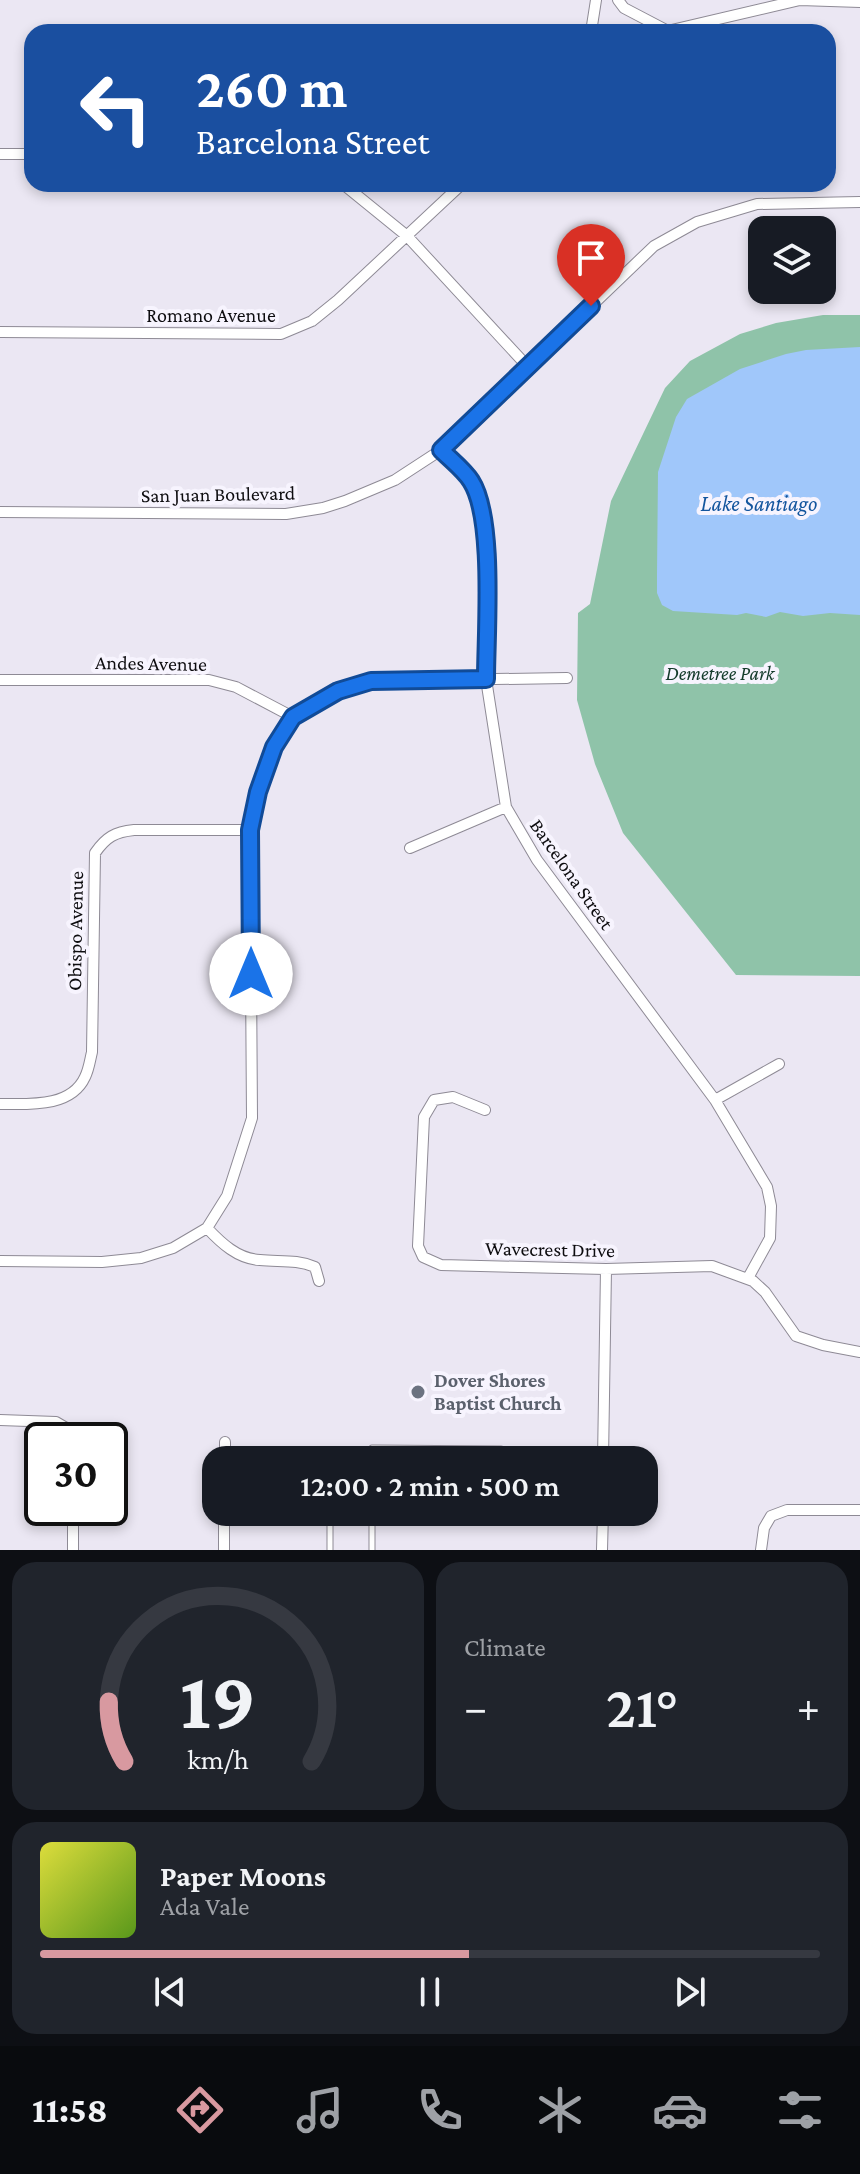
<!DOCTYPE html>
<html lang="en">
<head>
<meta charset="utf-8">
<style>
	body { margin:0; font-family:"Crimson Pro",serif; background:#20242c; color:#f1f3f6; height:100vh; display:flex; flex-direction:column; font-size:30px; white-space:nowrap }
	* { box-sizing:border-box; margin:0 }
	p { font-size:26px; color:#9ea1a6 }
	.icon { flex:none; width:44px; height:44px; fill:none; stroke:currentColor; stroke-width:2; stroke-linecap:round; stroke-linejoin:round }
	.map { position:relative; height:1550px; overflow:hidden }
	.details { display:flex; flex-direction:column; gap:12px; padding:12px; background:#0d0f14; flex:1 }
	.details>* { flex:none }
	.top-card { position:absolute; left:24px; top:24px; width:812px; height:168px; border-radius:24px; box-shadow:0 4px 12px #0003; background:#1a4fa0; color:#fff; overflow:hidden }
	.controls { position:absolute; left:748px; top:216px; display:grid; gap:16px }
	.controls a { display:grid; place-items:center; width:88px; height:88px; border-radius:16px; background:#171b24; box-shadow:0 4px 12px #0003; font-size:40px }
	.speed { position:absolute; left:24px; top:1422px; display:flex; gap:16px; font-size:40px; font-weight:700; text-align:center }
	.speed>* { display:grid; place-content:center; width:104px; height:104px; border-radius:50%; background:#171b24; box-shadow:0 4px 12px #0003; line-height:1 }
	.speed .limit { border:4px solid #111; border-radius:12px; background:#fff; color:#111 }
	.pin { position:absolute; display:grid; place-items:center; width:68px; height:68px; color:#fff; margin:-82px -34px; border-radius:50% 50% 50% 0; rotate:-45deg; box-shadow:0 0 8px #0007 }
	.pin .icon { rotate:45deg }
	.me { position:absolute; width:88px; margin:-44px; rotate:0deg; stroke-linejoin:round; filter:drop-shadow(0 0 6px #0008) }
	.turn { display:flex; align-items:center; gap:28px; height:168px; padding:0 40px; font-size:36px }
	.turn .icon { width:104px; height:104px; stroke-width:2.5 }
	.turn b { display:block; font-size:56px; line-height:68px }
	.big { font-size:60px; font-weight:600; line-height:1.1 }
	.details .card { flex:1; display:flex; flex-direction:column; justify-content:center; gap:12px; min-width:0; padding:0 28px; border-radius:24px; background:#20242c }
	.details .dial { align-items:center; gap:0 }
	.dial svg { height:208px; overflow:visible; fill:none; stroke:#363941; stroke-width:7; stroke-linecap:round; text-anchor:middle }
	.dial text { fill:#f1f3f6; stroke:none }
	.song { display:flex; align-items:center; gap:24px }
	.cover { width:96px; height:96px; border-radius:12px; background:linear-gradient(135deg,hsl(60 70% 55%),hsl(90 70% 35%)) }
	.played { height:8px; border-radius:4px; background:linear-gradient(90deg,#d899a0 55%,#363941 55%) }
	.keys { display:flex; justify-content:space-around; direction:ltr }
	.heat { display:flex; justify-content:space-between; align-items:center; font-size:44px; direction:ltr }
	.details .tiles { flex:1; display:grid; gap:12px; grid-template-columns:1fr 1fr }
	.card:last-child { grid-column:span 2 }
	.trip { position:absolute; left:202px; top:1446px; width:456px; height:80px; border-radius:24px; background:#171b24; box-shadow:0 4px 12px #0003; font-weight:600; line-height:80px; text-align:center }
	.dock { display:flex; height:128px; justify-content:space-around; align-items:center; background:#090b0e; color:#9ea1a6 }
	.dock .icon { width:56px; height:56px }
	.dock .on { color:#d899a0 }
	.dock b { font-size:36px; color:#f1f3f6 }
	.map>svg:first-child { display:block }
	.green { fill:#8fc3a9 }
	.water { fill:#a0c7fa }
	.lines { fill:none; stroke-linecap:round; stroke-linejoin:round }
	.service-casing { stroke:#8e8a95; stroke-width:7 }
	.minor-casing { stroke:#8e8a95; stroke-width:12 }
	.service { stroke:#fff; stroke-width:5 }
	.minor { stroke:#fff; stroke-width:10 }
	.route-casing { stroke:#114b97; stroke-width:20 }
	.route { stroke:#1a73e8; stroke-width:14 }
	.worship-dot { fill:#6b7280; stroke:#f7f4fe; stroke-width:3 }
	.labels { text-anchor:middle; stroke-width:8; stroke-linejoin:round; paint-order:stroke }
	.street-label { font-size:20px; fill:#0e0d10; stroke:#f7f4fe }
	.park-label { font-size:20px; font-style:italic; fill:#133a2a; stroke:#f7f4fe }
	.worship-label { font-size:20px; font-weight:bold; fill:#5b616d; stroke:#f7f4fe; text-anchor:start }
	.water-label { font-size:22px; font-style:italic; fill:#13559e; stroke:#f7f4fe }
</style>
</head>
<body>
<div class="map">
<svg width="860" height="1550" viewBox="0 0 860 1550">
	<rect width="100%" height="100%" fill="#ebe7f3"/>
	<path class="green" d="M823,315H860V976L736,975L623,833L595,764L577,700L578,613L590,604L611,501L665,388L690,361L740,334L776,323Z"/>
	<path class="water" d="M860,347V615L830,613L803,616L780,612L766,617L746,613L737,615L673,611L662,605L657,593V575L658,472L676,417L687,399L740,369L786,354L806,350Z"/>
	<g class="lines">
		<defs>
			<path id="service" d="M372,1460V1448L501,1449
				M330,1550V1512
				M372,1550V1512"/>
			<path id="minor" d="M618,0L624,8L666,30
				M591,32L596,0
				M663,32L800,0L860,2
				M0,154H32
				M343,184L407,236L528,367
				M0,332L281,334L312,321L338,300L462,184
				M441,450L471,481L482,504L486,535V679L506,807L537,860L715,1100L767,1187L771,1206L770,1238L748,1278
				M0,512L286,514L323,508L345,501L395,480L441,450L654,246L697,222L757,204L860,202
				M0,680H209L236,687L293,717
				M410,848L506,807
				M715,1100L779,1064
				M0,1104C28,1104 71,1108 85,1077C89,1069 90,1060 92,1052L95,853C106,837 115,832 134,830H250
				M485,1110L453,1097L434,1100L424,1117L418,1246L423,1257L441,1265L606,1269L712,1266L753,1281L765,1292L796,1336L823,1345L860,1352
				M207,1228C221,1243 238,1259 260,1260C279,1262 297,1259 315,1267L319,1281
				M0,1261L102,1262L141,1258L173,1248L207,1228L227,1196L252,1118L250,830L258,792L274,747L293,717L316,702L338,691L371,681L567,678
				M0,1420L56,1422L68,1429L71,1440
				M225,1460V1442
				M603,1460L606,1269
				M73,1508V1550
				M224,1550V1512
				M602,1550L603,1512
				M761,1550L764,1528L771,1516L787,1510H860"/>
		</defs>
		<use href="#service" class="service-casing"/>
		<use href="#minor" class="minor-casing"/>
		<use href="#service" class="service"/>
		<use href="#minor" class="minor"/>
	</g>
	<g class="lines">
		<defs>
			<path id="route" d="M251,974L250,830L258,792L274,747L293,717L338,691L371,681L486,679C486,632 495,518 471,481C464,470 451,460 441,450L591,306"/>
		</defs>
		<use href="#route" class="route-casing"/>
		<use href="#route" class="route"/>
	</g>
	<circle class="worship-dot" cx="418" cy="1392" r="8"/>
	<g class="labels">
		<g class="street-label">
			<text x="211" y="322">Romano Avenue</text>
			<text transform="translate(218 494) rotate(-1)" y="7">San Juan Boulevard</text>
			<text transform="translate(151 663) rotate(1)" y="7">Andes Avenue</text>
			<text transform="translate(572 874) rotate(55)" y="7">Barcelona Street</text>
			<text transform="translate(75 931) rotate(-89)" y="7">Obispo Avenue</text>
			<text transform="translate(550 1249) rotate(1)" y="7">Wavecrest Drive</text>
		</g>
		<g class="park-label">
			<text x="720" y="680">Demetree Park</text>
		</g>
		<g class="worship-label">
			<text x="434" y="1387">Dover Shores<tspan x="434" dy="23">Baptist Church</tspan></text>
		</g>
		<g class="water-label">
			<text x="759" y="511">Lake Santiago</text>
		</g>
	</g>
</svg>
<div class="controls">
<a><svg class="icon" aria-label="layers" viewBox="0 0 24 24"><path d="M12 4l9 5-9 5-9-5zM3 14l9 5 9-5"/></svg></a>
</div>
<div class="speed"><div class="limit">30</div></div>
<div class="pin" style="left:591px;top:306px;background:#d93025"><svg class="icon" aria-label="arrive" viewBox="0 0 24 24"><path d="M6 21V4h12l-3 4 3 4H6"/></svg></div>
<svg class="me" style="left:251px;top:974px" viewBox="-20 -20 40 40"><circle r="19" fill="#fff"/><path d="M0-13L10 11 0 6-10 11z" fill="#1a73e8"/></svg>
<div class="trip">12:00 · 2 min · 500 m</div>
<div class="top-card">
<div class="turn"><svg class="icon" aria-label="left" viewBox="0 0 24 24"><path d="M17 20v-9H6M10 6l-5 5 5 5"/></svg><div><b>260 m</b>Barcelona Street</div></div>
</div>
</div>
<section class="details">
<div class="tiles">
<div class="card dial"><svg viewBox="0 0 100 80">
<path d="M14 69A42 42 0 1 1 86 69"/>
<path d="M14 69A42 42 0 0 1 8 46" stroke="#d899a0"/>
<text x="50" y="56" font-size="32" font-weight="700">19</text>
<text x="50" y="72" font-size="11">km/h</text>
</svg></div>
<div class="card"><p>Climate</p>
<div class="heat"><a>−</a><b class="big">21°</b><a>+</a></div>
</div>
<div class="card">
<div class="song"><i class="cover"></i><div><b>Paper Moons</b><p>Ada Vale</p></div></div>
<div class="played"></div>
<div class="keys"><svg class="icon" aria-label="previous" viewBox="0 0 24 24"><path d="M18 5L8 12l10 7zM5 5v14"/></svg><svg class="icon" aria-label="pause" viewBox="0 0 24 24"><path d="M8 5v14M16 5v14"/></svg><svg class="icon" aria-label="next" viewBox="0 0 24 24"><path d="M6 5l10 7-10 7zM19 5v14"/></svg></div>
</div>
</div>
</section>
<nav class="dock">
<b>11:58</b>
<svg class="icon on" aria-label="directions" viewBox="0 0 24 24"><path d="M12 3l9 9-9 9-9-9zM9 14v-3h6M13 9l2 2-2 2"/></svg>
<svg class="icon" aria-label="music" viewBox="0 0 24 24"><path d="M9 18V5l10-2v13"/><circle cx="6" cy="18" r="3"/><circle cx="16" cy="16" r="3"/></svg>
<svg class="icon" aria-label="phone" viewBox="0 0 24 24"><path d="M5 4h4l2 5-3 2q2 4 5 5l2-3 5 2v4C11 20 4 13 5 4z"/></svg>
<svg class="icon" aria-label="climate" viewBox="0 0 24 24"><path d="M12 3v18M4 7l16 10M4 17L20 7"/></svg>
<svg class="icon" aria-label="car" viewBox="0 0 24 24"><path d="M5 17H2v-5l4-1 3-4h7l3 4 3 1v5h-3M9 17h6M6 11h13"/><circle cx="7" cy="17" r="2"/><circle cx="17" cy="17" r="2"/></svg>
<svg class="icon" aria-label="filters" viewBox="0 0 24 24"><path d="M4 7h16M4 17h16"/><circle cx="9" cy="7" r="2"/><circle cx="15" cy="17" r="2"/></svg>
</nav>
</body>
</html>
